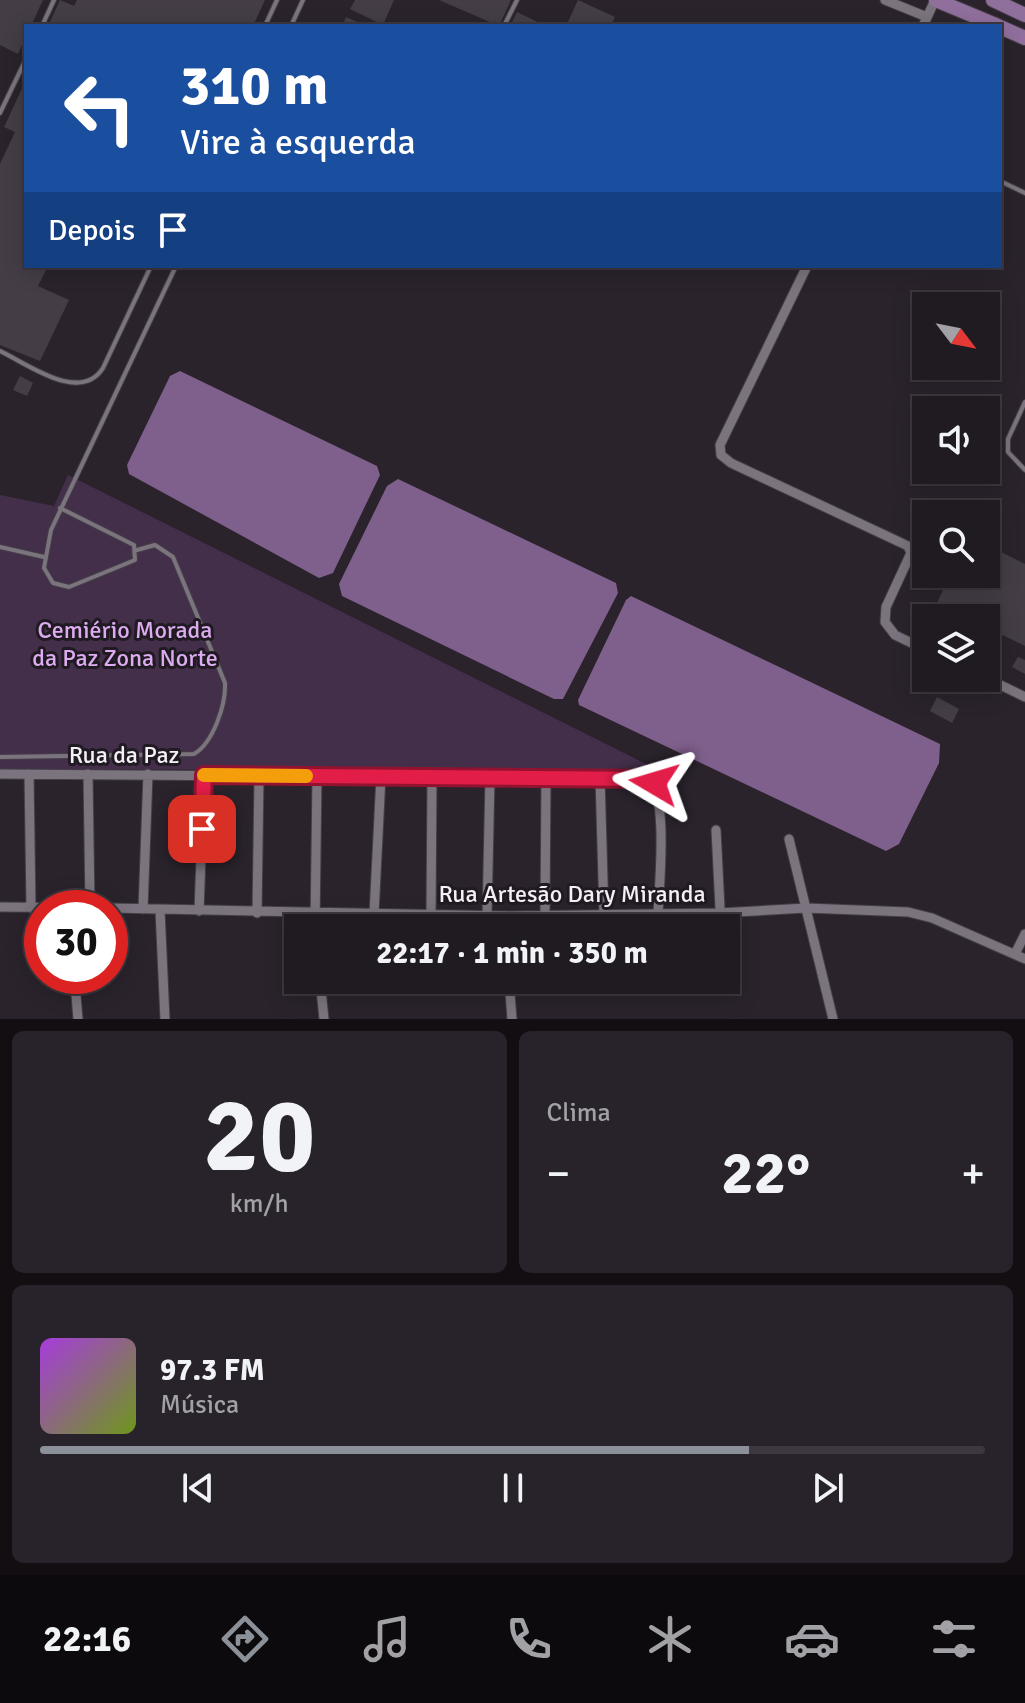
<!DOCTYPE html>
<html lang="pt">
<head>
<meta charset="utf-8">
<style>
	body { margin:0; font-family:Signika,sans-serif; background:#28232a; color:#f1f3f6; height:100vh; display:flex; flex-direction:column; font-size:30px; white-space:nowrap }
	* { box-sizing:border-box; margin:0 }
	p { font-size:26px; color:#a2a1a5 }
	.icon { flex:none; width:44px; height:44px; fill:none; stroke:currentColor; stroke-width:2; stroke-linecap:round; stroke-linejoin:round }
	.map { position:relative; height:1019px; overflow:hidden }
	.drawer { display:flex; flex-direction:column; gap:12px; padding:12px; background:#120e12; flex:1 }
	.drawer>* { flex:none }
	.top-card { position:absolute; left:24px; top:24px; width:978px; height:244px; border-radius:0px; box-shadow:0 4px 20px #0003,0 0 0 2px #3d383f; background:#1a4fa0; color:#fff; overflow:hidden }
	.needle { width:52px; rotate:122deg }
	.fabs { position:absolute; left:912px; top:292px; display:grid; gap:16px }
	.fabs a { display:grid; place-items:center; width:88px; height:88px; border-radius:0px; background:#201a21; box-shadow:0 4px 20px #0003,0 0 0 2px #3d383f; font-size:40px }
	.speed { position:absolute; left:24px; top:890px; display:flex; gap:16px; font-size:40px; font-weight:700; text-align:center }
	.speed>* { display:grid; place-content:center; width:104px; height:104px; border-radius:50%; background:#201a21; box-shadow:0 4px 20px #0003,0 0 0 2px #3d383f; line-height:1 }
	.speed .limit { border:12px solid #d22; background:#fff; color:#111 }
	.pin { position:absolute; display:grid; place-items:center; width:68px; height:68px; color:#fff; margin:-34px; border-radius:16px; box-shadow:0 4px 12px #0006 }
	.me { position:absolute; width:88px; margin:-44px; rotate:277deg; stroke-linejoin:round; filter:drop-shadow(0 0 6px #0008) }
	.turn { display:flex; align-items:center; gap:28px; height:168px; padding:0 24px; font-size:36px }
	.turn .icon { width:104px; height:104px; stroke-width:2.5 }
	.turn b { display:block; font-size:56px; line-height:68px }
	.then { display:flex; align-items:center; height:76px; padding:0 24px; background:#0003; gap:16px; font-size:30px }
	.big { font-size:60px; font-weight:700; line-height:1.1 }
	.drawer .tile { flex:1; display:flex; flex-direction:column; justify-content:center; gap:12px; min-width:0; padding:0 28px; border-radius:12px; background:#28232a }
	.drawer .dial { align-items:center; gap:0 }
	.dial b { font-size:104px; line-height:1 }
	.song { display:flex; align-items:center; gap:24px }
	.cover { width:96px; height:96px; border-radius:12px; background:linear-gradient(135deg,hsl(280 70% 55%),hsl(80 70% 35%)) }
	.played { height:8px; border-radius:4px; background:linear-gradient(90deg,#8c9099 75%,#3d383f 75%) }
	.keys { display:flex; justify-content:space-around; direction:ltr }
	.heat { display:flex; justify-content:space-between; align-items:center; font-size:44px; direction:ltr }
	.drawer .tiles { flex:1; display:grid; gap:12px; grid-template-columns:1fr 1fr }
	.tile:last-child { grid-column:span 2 }
	.trip { position:absolute; left:284px; top:914px; width:456px; height:80px; border-radius:0px; background:#201a21; box-shadow:0 4px 20px #0003,0 0 0 2px #3d383f; font-weight:700; line-height:80px; text-align:center }
	.tabs { display:flex; height:128px; justify-content:space-around; align-items:center; background:#0d0a0d; color:#a2a1a5 }
	.tabs .icon { width:56px; height:56px }
	.tabs .on { color:#8c9099 }
	.tabs b { font-size:36px; color:#f1f3f6 }
	.map>svg:first-child { display:block }
	.green { fill:#442f4b }
	.water { fill:#7f5f8b }
	.building { fill:#443d46 }
	.lines { fill:none; stroke-linecap:round; stroke-linejoin:round }
	.lane-casing { stroke:#443f46; stroke-width:6 }
	.street-casing { stroke:#443f46; stroke-width:11 }
	.primary-casing { stroke:#443f46; stroke-width:16 }
	.lane { stroke:#7b747e; stroke-width:4 }
	.street { stroke:#7b747e; stroke-width:9 }
	.primary { stroke:#916f9d; stroke-width:14 }
	.route-casing { stroke:#92132f; stroke-width:20 }
	.route { stroke:#e11d48; stroke-width:14 }
	.slow { stroke:#f59e0b; stroke-width:14 }
	.labels { text-anchor:middle; stroke-width:6; stroke-linejoin:round; paint-order:stroke }
	.park-label { font-size:24px; fill:#ddabef; stroke:#201a22 }
	.street-label { font-size:24px; fill:#f4f0f6; stroke:#201a22 }
</style>
</head>
<body>
<div class="map">
<svg width="1025" height="1019" viewBox="0 0 1025 1019">
	<rect width="100%" height="100%" fill="#2a232c"/>
	<path class="green" d="M68,475L660,771L0,769V495L54,506Z"/>
	<path class="water" d="M180,371L377,466L380,475L333,573L319,578L129,474L127,465L170,376Z
		M398,479L616,583L618,593L563,699H554L342,596L339,584L387,486Z
		M631,596L940,744L939,763L899,844L886,851L579,705L578,700L626,600Z"/>
	<path class="building" d="M0,0H43L31,26H26V36L18,54L0,45Z
		M60,0L74,6L77,0H265L253,26H48Z
		M355,0H394L383,25L350,9Z
		M439,0H511L499,26Z
		M578,0L615,17L611,26H566Z
		M517,12L546,26H510Z
		M346,17L366,26H342Z
		M26,80V266H48L38,286L69,300L40,361L0,345V164L15,132L4,127Z
		M20,376L33,383L27,396L13,390Z
		M987,545L1025,564V646L986,627V618H968L937,603L950,575L965,583L969,574H986Z
		M1018,657L1025,660V674L1012,667Z
		M937,697L959,709L952,723L930,711Z"/>
	<g class="lines">
		<defs>
			<path id="lane" d="M42,26L54,0
				M265,26L277,0
				M291,26L303,0
				M504,26L517,0
				M0,113L26,59
				M1000,181L1025,193
				M0,351C28,364 80,404 103,368L151,266
				M1025,402L1008,439V452L1025,470
				M60,508L134,545L135,560L69,587L53,583L44,568L51,530L176,266
				M0,547L44,557
				M0,757L194,754C213,743 226,705 225,683L173,557L155,545L137,550"/>
			<path id="street" d="M885,0L927,17
				M923,26L935,0
				M807,266L720,445L721,455L731,463L908,546L911,553L886,607L885,622L895,635L926,650
				M986,678L1025,697
				M0,774L647,779C669,790 659,887 658,914
				M29,774L31,908
				M88,774L90,908
				M600,778L604,914
				M716,830L721,928
				M789,839L833,1019
				M0,907L96,908
				M110,908L509,916L719,913L806,908L908,912L932,918L1025,959
				M143,909L148,774
				M160,910L165,1019
				M199,911L204,775
				M257,913L259,777
				M374,914L381,776
				M431,914L432,776
				M487,915L490,777
				M545,915L546,777
				M315,928L317,776
				M1015,954L1025,934
				M726,977L727,983
				M320,980L324,1019
				M509,980L512,1019
				M76,995L78,1019"/>
			<path id="primary" d="M936,0L998,26
				M993,0L1025,15
				M1000,27L1025,38"/>
		</defs>
		<use href="#lane" class="lane-casing"/>
		<use href="#street" class="street-casing"/>
		<use href="#primary" class="primary-casing"/>
		<use href="#lane" class="lane"/>
		<use href="#street" class="street"/>
		<use href="#primary" class="primary"/>
	</g>
	<g class="lines">
		<defs>
			<path id="route" d="M202,829L204,775L647,779L654,783"/>
		</defs>
		<use href="#route" class="route-casing"/>
		<use href="#route" class="route"/>
		<path class="slow" d="M204,775L306,776"/>
	</g>
	<g class="labels">
		<g class="park-label">
			<text x="125" y="638">Cemiério Morada<tspan x="125" dy="28">da Paz Zona Norte</tspan></text>
		</g>
		<g class="street-label">
			<text x="124" y="763">Rua da Paz</text>
			<text x="572" y="902">Rua Artesão Dary Miranda</text>
		</g>
	</g>
</svg>
<div class="fabs">
<a><svg class="needle" viewBox="-14 -14 28 28"><path d="M0-13l5 13h-10z" fill="#e53935"/><path d="M0 13l5-13h-10z" fill="#a2a1a5"/></svg></a>
<a><svg class="icon" aria-label="sound" viewBox="0 0 24 24"><path d="M4 9h4l5-4v14l-5-4H4zM17 9q2 3 0 6"/></svg></a>
<a><svg class="icon" aria-label="search" viewBox="0 0 24 24"><circle cx="10" cy="10" r="6"/><path d="M15 15l6 6"/></svg></a>
<a><svg class="icon" aria-label="layers" viewBox="0 0 24 24"><path d="M12 4l9 5-9 5-9-5zM3 14l9 5 9-5"/></svg></a>
</div>
<div class="speed"><div class="limit">30</div></div>
<div class="pin" style="left:202px;top:829px;background:#d93025"><svg class="icon" aria-label="arrive" viewBox="0 0 24 24"><path d="M6 21V4h12l-3 4 3 4H6"/></svg></div>
<svg class="me" style="left:654px;top:783px" viewBox="-20 -20 40 40"><path d="M0-17L14 15 0 8-14 15z" fill="#e11d48" stroke="#fff" stroke-width="4"/></svg>
<div class="trip">22:17 · 1 min · 350 m</div>
<div class="top-card">
<div class="turn"><svg class="icon" aria-label="left" viewBox="0 0 24 24"><path d="M17 20v-9H6M10 6l-5 5 5 5"/></svg><div><b>310 m</b>Vire à esquerda</div></div>
<div class="then">Depois<svg class="icon" aria-label="arrive" viewBox="0 0 24 24"><path d="M6 21V4h12l-3 4 3 4H6"/></svg></div>
</div>
</div>
<section class="drawer">
<div class="tiles">
<div class="tile dial"><b>20</b><p>km/h</p></div>
<div class="tile"><p>Clima</p>
<div class="heat"><a>−</a><b class="big">22°</b><a>+</a></div>
</div>
<div class="tile">
<div class="song"><i class="cover"></i><div><b>97.3 FM</b><p>Música</p></div></div>
<div class="played"></div>
<div class="keys"><svg class="icon" aria-label="previous" viewBox="0 0 24 24"><path d="M18 5L8 12l10 7zM5 5v14"/></svg><svg class="icon" aria-label="pause" viewBox="0 0 24 24"><path d="M8 5v14M16 5v14"/></svg><svg class="icon" aria-label="next" viewBox="0 0 24 24"><path d="M6 5l10 7-10 7zM19 5v14"/></svg></div>
</div>
</div>
</section>
<nav class="tabs">
<b>22:16</b>
<svg class="icon on" aria-label="directions" viewBox="0 0 24 24"><path d="M12 3l9 9-9 9-9-9zM9 14v-3h6M13 9l2 2-2 2"/></svg>
<svg class="icon" aria-label="music" viewBox="0 0 24 24"><path d="M9 18V5l10-2v13"/><circle cx="6" cy="18" r="3"/><circle cx="16" cy="16" r="3"/></svg>
<svg class="icon" aria-label="phone" viewBox="0 0 24 24"><path d="M5 4h4l2 5-3 2q2 4 5 5l2-3 5 2v4C11 20 4 13 5 4z"/></svg>
<svg class="icon" aria-label="climate" viewBox="0 0 24 24"><path d="M12 3v18M4 7l16 10M4 17L20 7"/></svg>
<svg class="icon" aria-label="car" viewBox="0 0 24 24"><path d="M5 17H2v-5l4-1 3-4h7l3 4 3 1v5h-3M9 17h6M6 11h13"/><circle cx="7" cy="17" r="2"/><circle cx="17" cy="17" r="2"/></svg>
<svg class="icon" aria-label="filters" viewBox="0 0 24 24"><path d="M4 7h16M4 17h16"/><circle cx="9" cy="7" r="2"/><circle cx="15" cy="17" r="2"/></svg>
</nav>
</body>
</html>
